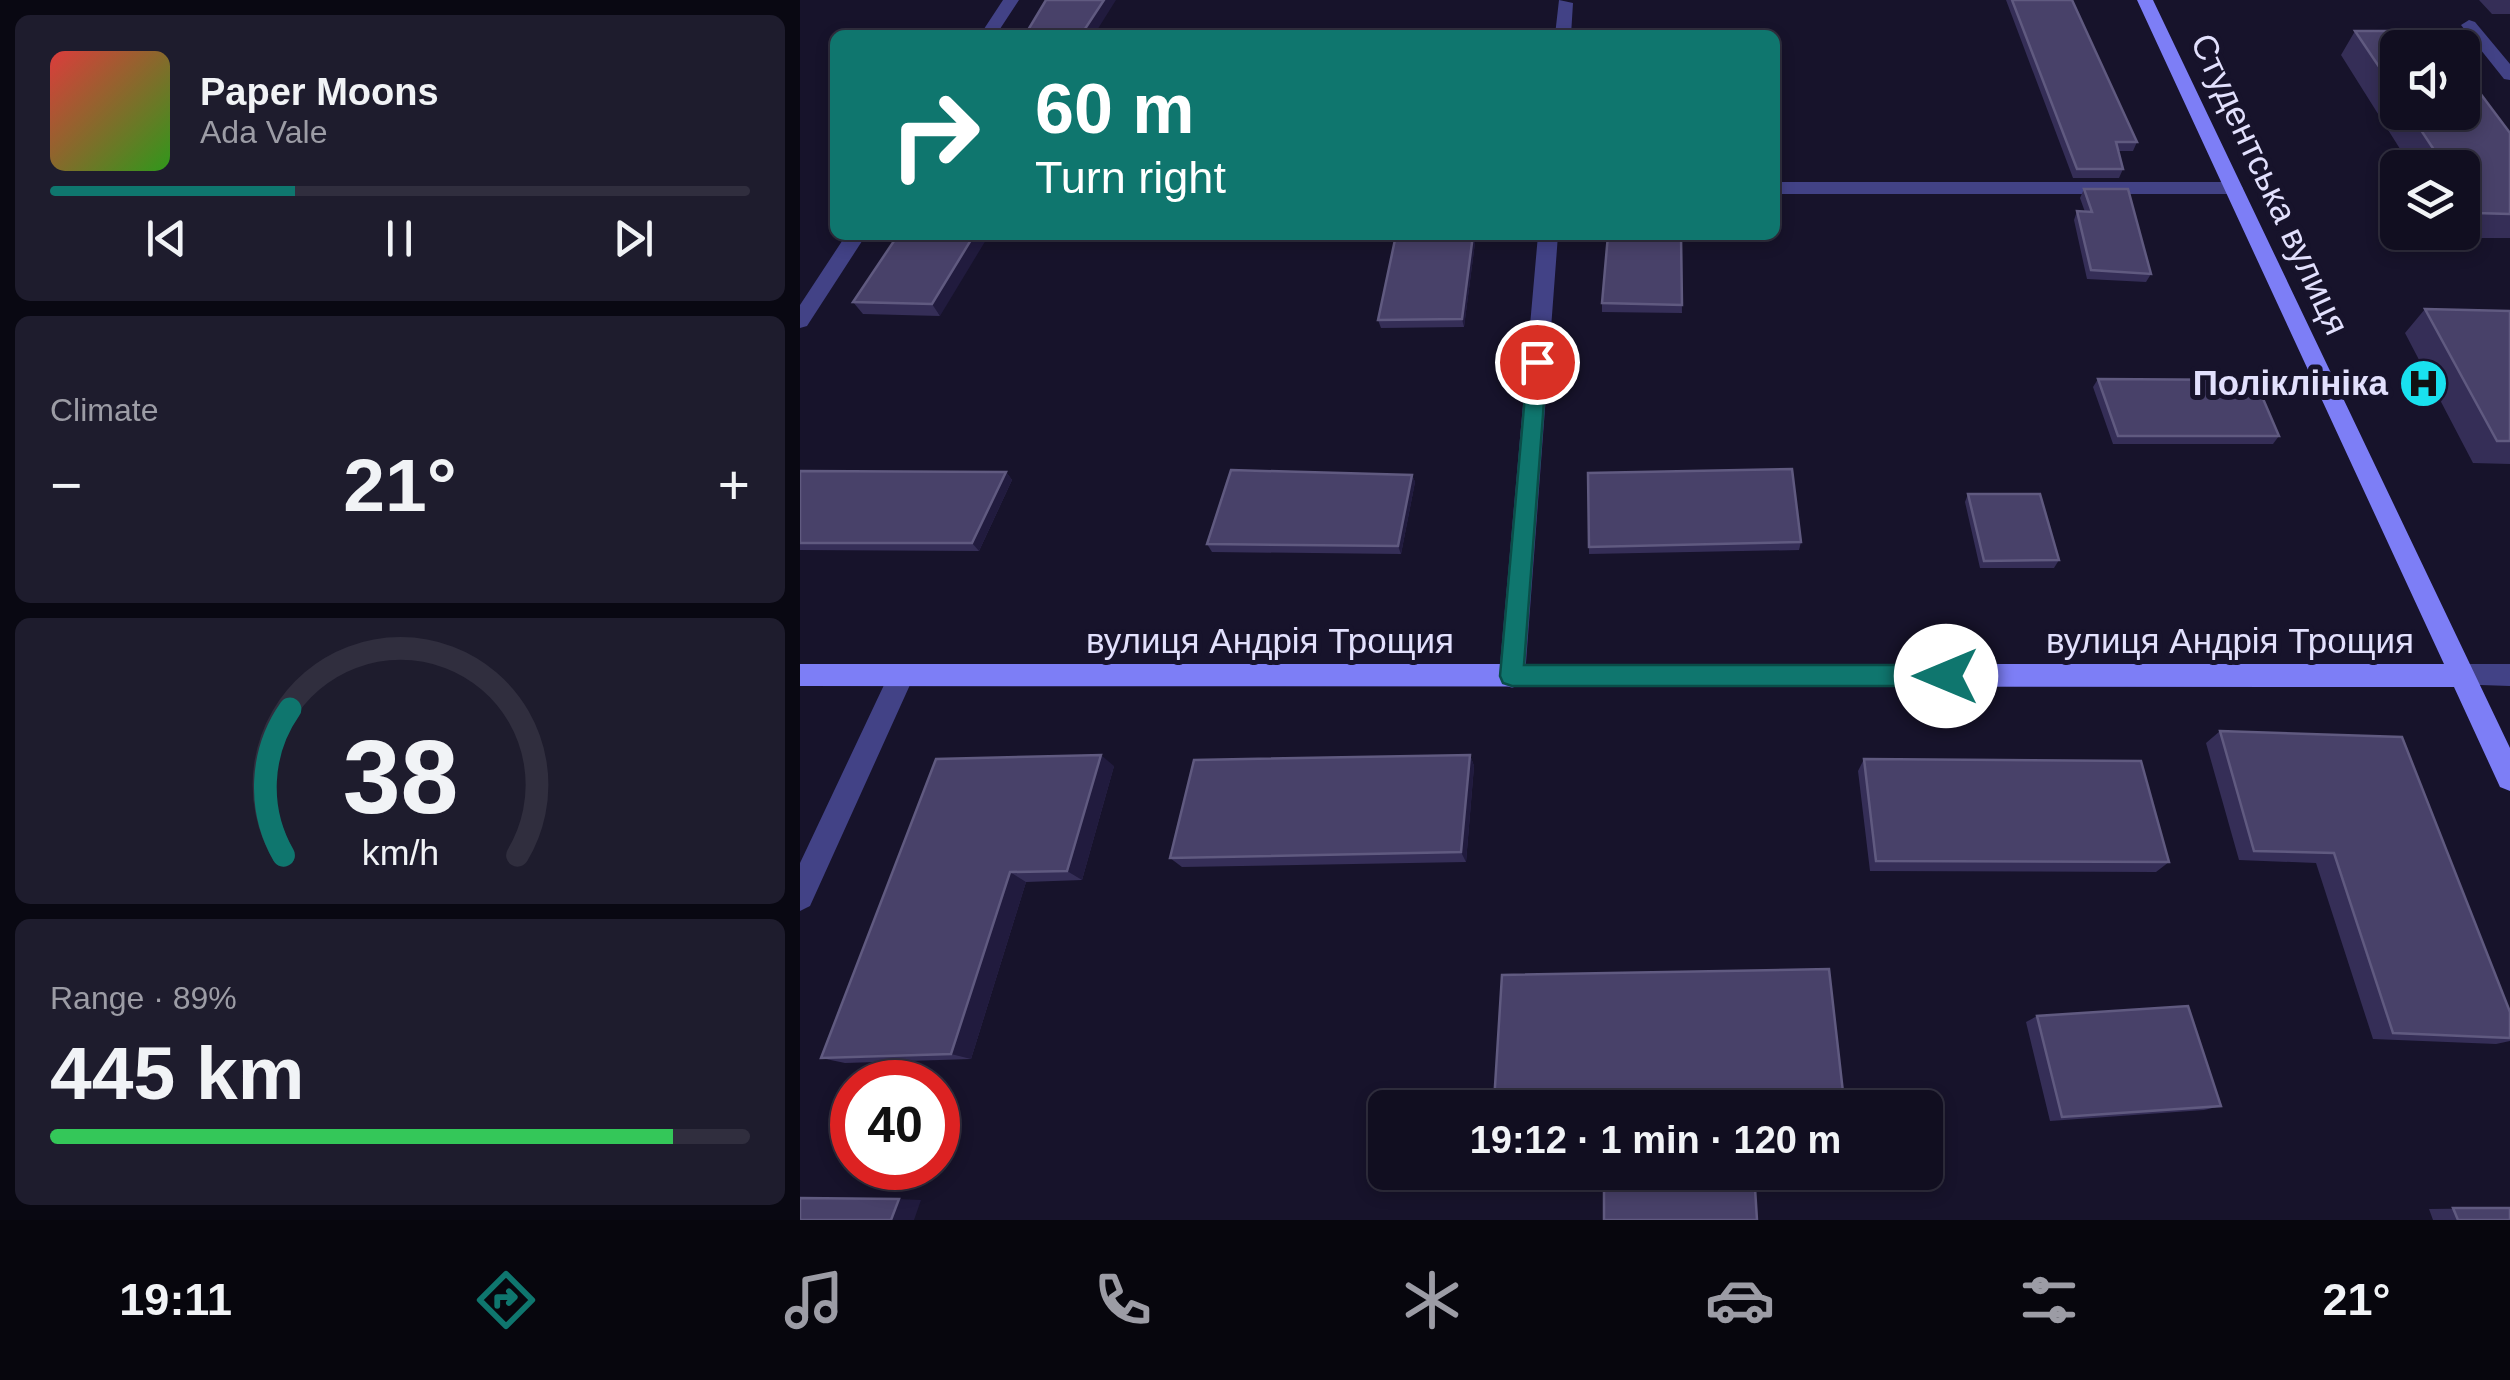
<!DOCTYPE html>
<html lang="en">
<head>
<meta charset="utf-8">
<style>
	body { margin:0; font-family:Helvetica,sans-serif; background:#1e1c2d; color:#f1f3f6; height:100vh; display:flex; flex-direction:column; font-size:38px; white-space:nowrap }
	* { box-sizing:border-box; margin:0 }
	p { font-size:32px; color:#9c9ca5 }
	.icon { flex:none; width:55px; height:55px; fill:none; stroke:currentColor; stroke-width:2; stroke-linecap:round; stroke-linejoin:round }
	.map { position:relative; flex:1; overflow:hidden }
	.side { display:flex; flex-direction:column; gap:15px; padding:15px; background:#090812; width:800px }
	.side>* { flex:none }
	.banner { position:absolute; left:30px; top:30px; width:950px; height:210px; border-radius:15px; box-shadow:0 5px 15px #0003,0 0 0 2px #302e3e; background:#0f766e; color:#fff; overflow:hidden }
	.fabs { position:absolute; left:1580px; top:30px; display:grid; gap:20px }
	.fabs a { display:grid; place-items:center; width:100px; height:100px; border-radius:15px; background:#110e20; box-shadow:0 5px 15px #0003,0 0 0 2px #302e3e; font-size:50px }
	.speed { position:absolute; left:30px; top:1060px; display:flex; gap:20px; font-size:50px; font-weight:700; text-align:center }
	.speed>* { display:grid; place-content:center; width:130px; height:130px; border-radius:50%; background:#110e20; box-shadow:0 5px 15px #0003,0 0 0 2px #302e3e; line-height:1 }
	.speed .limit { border:15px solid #d22; background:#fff; color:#111 }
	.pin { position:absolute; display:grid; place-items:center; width:85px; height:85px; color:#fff; margin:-42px; border:5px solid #fff; border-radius:50%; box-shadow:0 2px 10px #0007 }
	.me { position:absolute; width:110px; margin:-55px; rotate:270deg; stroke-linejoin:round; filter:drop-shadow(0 0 8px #0008) }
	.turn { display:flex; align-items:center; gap:35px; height:210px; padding:0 40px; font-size:45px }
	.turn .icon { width:130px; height:130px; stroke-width:2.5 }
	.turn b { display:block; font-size:70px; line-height:85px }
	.big { font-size:75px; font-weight:800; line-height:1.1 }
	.side .tile { flex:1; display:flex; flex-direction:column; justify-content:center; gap:15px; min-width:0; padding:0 35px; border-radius:15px; background:#1e1c2d }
	.side .dial { align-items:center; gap:0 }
	.dial svg { height:260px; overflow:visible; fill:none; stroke:#302e3e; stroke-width:7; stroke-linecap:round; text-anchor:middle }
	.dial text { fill:#f1f3f6; stroke:none }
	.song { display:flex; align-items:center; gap:30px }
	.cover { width:120px; height:120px; border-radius:15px; background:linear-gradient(135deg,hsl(0 70% 55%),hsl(110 70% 35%)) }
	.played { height:10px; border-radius:5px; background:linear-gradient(90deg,#0f766e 35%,#302e3e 35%) }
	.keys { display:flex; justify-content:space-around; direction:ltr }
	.heat { display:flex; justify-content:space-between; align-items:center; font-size:55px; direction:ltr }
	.charge { height:15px; border-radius:8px; background:linear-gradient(90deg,#34c759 89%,#302e3e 0) }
	.trip { position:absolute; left:568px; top:1090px; width:575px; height:100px; border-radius:15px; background:#110e20; box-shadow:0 5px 15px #0003,0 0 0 2px #302e3e; font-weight:800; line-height:100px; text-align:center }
	.menu { display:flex; height:160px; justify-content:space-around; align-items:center; background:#07060d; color:#9c9ca5 }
	.menu .icon { width:70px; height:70px }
	.menu .current { color:#0f766e }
	.menu b { font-size:45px; color:#f1f3f6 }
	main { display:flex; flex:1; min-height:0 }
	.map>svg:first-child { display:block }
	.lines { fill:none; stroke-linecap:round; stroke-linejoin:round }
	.lane { fill:#424286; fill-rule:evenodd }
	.street { fill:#424286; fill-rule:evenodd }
	.secondary { fill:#7d7ef6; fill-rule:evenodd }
	.wall { fill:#352e57 }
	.shaded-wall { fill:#211b3e }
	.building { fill:#484169; stroke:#605a80; stroke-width:2.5 }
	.route { fill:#0f766e; stroke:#0a4d48; stroke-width:2.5 }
	.labels { text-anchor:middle; stroke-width:10; stroke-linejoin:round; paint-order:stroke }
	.street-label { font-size:35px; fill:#e2e0fd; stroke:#17132b }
	.poi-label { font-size:35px; font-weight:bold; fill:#e2e0fd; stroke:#17132b; text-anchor:end }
</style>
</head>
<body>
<main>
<section class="side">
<div class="tile">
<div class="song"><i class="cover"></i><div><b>Paper Moons</b><p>Ada Vale</p></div></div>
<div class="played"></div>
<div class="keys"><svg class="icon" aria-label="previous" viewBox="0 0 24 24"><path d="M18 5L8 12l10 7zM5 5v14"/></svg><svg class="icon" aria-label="pause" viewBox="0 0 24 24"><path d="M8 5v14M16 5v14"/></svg><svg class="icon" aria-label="next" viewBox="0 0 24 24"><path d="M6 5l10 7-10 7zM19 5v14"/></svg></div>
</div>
<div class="tile"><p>Climate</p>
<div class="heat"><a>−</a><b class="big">21°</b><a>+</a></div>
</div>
<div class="tile dial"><svg viewBox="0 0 100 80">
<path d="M14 69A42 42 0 1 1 86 69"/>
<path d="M14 69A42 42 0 0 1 16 24" stroke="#0f766e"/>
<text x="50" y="56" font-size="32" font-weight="700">38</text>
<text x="50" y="72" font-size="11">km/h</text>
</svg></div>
<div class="tile"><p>Range · 89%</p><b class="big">445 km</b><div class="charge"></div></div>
</section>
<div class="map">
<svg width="1710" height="1220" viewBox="0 0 1710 1220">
	<rect width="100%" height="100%" fill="#17132b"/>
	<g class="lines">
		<path class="lane" d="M1669,20L1675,22L1710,64V80L1704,79L1661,25Z
			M975,182H1434L1443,188L1434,194H975Z
			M1660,664H1710V686L1651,684L1647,676L1651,668Z"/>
		<path class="street" d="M203,0H219L196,35H180Z
			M759,0L773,3L771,35H755Z
			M46,235H66L7,326L0,328V305Z
			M738,235H758L725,676L721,684L712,688L703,684L699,676Z
			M101,664L110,668L114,676L10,906L0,911V863L92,668Z"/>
		<path class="secondary" d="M1337,0H1353L1710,748V791L1700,787L1654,687L0,686V664H1644Z"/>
	</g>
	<path class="wall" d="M1206,0H1272L1337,142L1333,151H1318L1323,169L1319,178H1273Z
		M1679,0H1710V14H1692Z
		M1555,31L1598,48V112H1662L1710,133V238H1657L1653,232H1662V168H1612L1541,55Z
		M1284,189L1351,274L1346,282L1287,279L1274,220L1277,211L1285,212L1280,198Z
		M98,235L140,316L63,314L53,302Z
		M676,235L664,327L581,328L578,320Z
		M881,235L882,313L802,312V303Z
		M1625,309L1710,311V464L1673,463L1605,333Z
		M1298,379L1479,436L1473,444H1313L1293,387Z
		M0,471L206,472L212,480L179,551L0,550Z
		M612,475L615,482L601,554L412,552L407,544Z
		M1168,494L1259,560L1254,568H1180L1165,502Z
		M1001,542L999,550L789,554V547Z
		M1420,731L1710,1012V1041L1696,1044L1573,1039L1516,863L1439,860L1406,743Z
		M670,755L674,766L666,862L382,867L370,858Z
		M1064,759L1369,862L1356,872L1070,871L1058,771Z
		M314,766L282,880L226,882L171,1059L45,1063L21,1058Z
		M702,975L1044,1101L1038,1105L950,1107L805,1104L699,1106L694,1102Z
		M1237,1016L1421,1106L1404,1110L1250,1121L1226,1022Z
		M1710,1208V1220H1633L1629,1209Z"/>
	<path class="shaded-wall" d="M304,0H316L294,35H281Z
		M174,235H189L140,316L132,304Z
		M673,235H676L664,327L662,319Z
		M206,472L212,480L179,551L172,543Z
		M612,475L615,482L601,554L598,546Z
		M301,755L314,766L282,880L267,871Z
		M670,755L674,766L666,862L661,852Z
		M210,872L226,882L171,1059L151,1054Z
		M99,1199L121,1200L114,1220H91Z"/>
	<path class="building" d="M246,0H304L281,35H225Z
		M1212,0H1272L1337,142H1316L1323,169H1277Z
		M1555,31H1634L1646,48H1598V95Z
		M1662,69L1710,133V214L1676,213L1662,193V168H1646L1609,112H1662Z
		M1284,189H1328L1351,274L1291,270L1277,211L1292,212Z
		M98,235H174L132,304L53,302Z
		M596,235H673L662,319L578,320Z
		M808,235H881L882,305L802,303Z
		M1625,309L1710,311V441H1697Z
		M1298,379L1455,380L1479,436H1318Z
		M992,469L1001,542L789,547L788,473Z
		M431,470L612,475L598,546L407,544Z
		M0,471L206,472L172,543H0Z
		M1168,494H1240L1259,560L1184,561Z
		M1420,731L1602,737L1710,1012V1038L1593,1033L1534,853L1454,851Z
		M301,755L267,871L210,872L151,1054L21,1058L136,759Z
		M670,755L661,852L370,858L394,760Z
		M1064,759L1341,761L1369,862L1076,861Z
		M1029,969L1044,1101L949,1103L950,1108H805V1100L694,1102L702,975Z
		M1388,1006L1421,1106L1262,1117L1237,1016Z
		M804,1172H954L957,1220H804Z
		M0,1198L99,1199L91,1220H0Z
		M1653,1208H1710V1220H1658Z"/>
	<path class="route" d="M737,355L747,362L724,665H1146L1155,668L1158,676L1155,683L1146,686H712L703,683L700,676L728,362Z"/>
	<defs>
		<symbol id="hospital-disc" viewBox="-11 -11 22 22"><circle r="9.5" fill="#19e1ef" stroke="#17132b"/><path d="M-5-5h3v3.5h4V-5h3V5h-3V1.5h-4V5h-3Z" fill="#111"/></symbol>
	</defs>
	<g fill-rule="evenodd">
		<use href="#hospital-disc" x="1596" y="356" width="55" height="55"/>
	</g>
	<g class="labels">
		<g class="street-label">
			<text transform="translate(1470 184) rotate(65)" y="12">Студентська вулиця</text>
			<text x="470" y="653">вулиця Андрія Трощия</text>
			<text x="1430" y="653">вулиця Андрія Трощия</text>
		</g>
		<g class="poi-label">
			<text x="1588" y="395">Поліклініка</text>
		</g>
	</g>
</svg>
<div class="fabs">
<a><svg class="icon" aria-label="sound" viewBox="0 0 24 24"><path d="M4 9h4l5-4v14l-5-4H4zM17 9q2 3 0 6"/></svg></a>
<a><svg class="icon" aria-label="layers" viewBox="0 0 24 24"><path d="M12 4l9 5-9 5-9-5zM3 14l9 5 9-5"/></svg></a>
</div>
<div class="speed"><div class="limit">40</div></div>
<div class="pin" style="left:737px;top:362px;background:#d93025"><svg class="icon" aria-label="arrive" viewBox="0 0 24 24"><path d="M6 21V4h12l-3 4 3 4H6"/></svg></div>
<svg class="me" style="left:1146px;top:676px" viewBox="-20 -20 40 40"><circle r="19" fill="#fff"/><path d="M0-13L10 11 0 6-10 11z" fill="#0f766e"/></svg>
<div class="trip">19:12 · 1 min · 120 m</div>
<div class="banner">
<div class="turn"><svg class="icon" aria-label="right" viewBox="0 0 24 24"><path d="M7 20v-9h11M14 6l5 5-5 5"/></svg><div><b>60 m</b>Turn right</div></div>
</div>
</div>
</main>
<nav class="menu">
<b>19:11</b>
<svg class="icon current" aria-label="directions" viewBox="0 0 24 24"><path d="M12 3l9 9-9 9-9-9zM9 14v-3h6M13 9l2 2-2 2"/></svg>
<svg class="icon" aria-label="music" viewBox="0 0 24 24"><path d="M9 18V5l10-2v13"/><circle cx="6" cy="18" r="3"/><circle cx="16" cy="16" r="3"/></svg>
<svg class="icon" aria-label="phone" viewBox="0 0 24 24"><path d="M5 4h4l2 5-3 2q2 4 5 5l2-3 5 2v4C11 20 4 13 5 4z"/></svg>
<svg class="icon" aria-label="climate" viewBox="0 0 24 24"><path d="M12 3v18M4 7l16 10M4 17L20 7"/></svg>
<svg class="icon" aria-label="car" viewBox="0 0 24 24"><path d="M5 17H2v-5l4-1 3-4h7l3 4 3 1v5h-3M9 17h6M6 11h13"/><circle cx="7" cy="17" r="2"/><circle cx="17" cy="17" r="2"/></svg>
<svg class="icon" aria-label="filters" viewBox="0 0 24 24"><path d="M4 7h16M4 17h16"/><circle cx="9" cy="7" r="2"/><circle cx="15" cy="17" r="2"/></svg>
<b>21°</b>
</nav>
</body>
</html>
